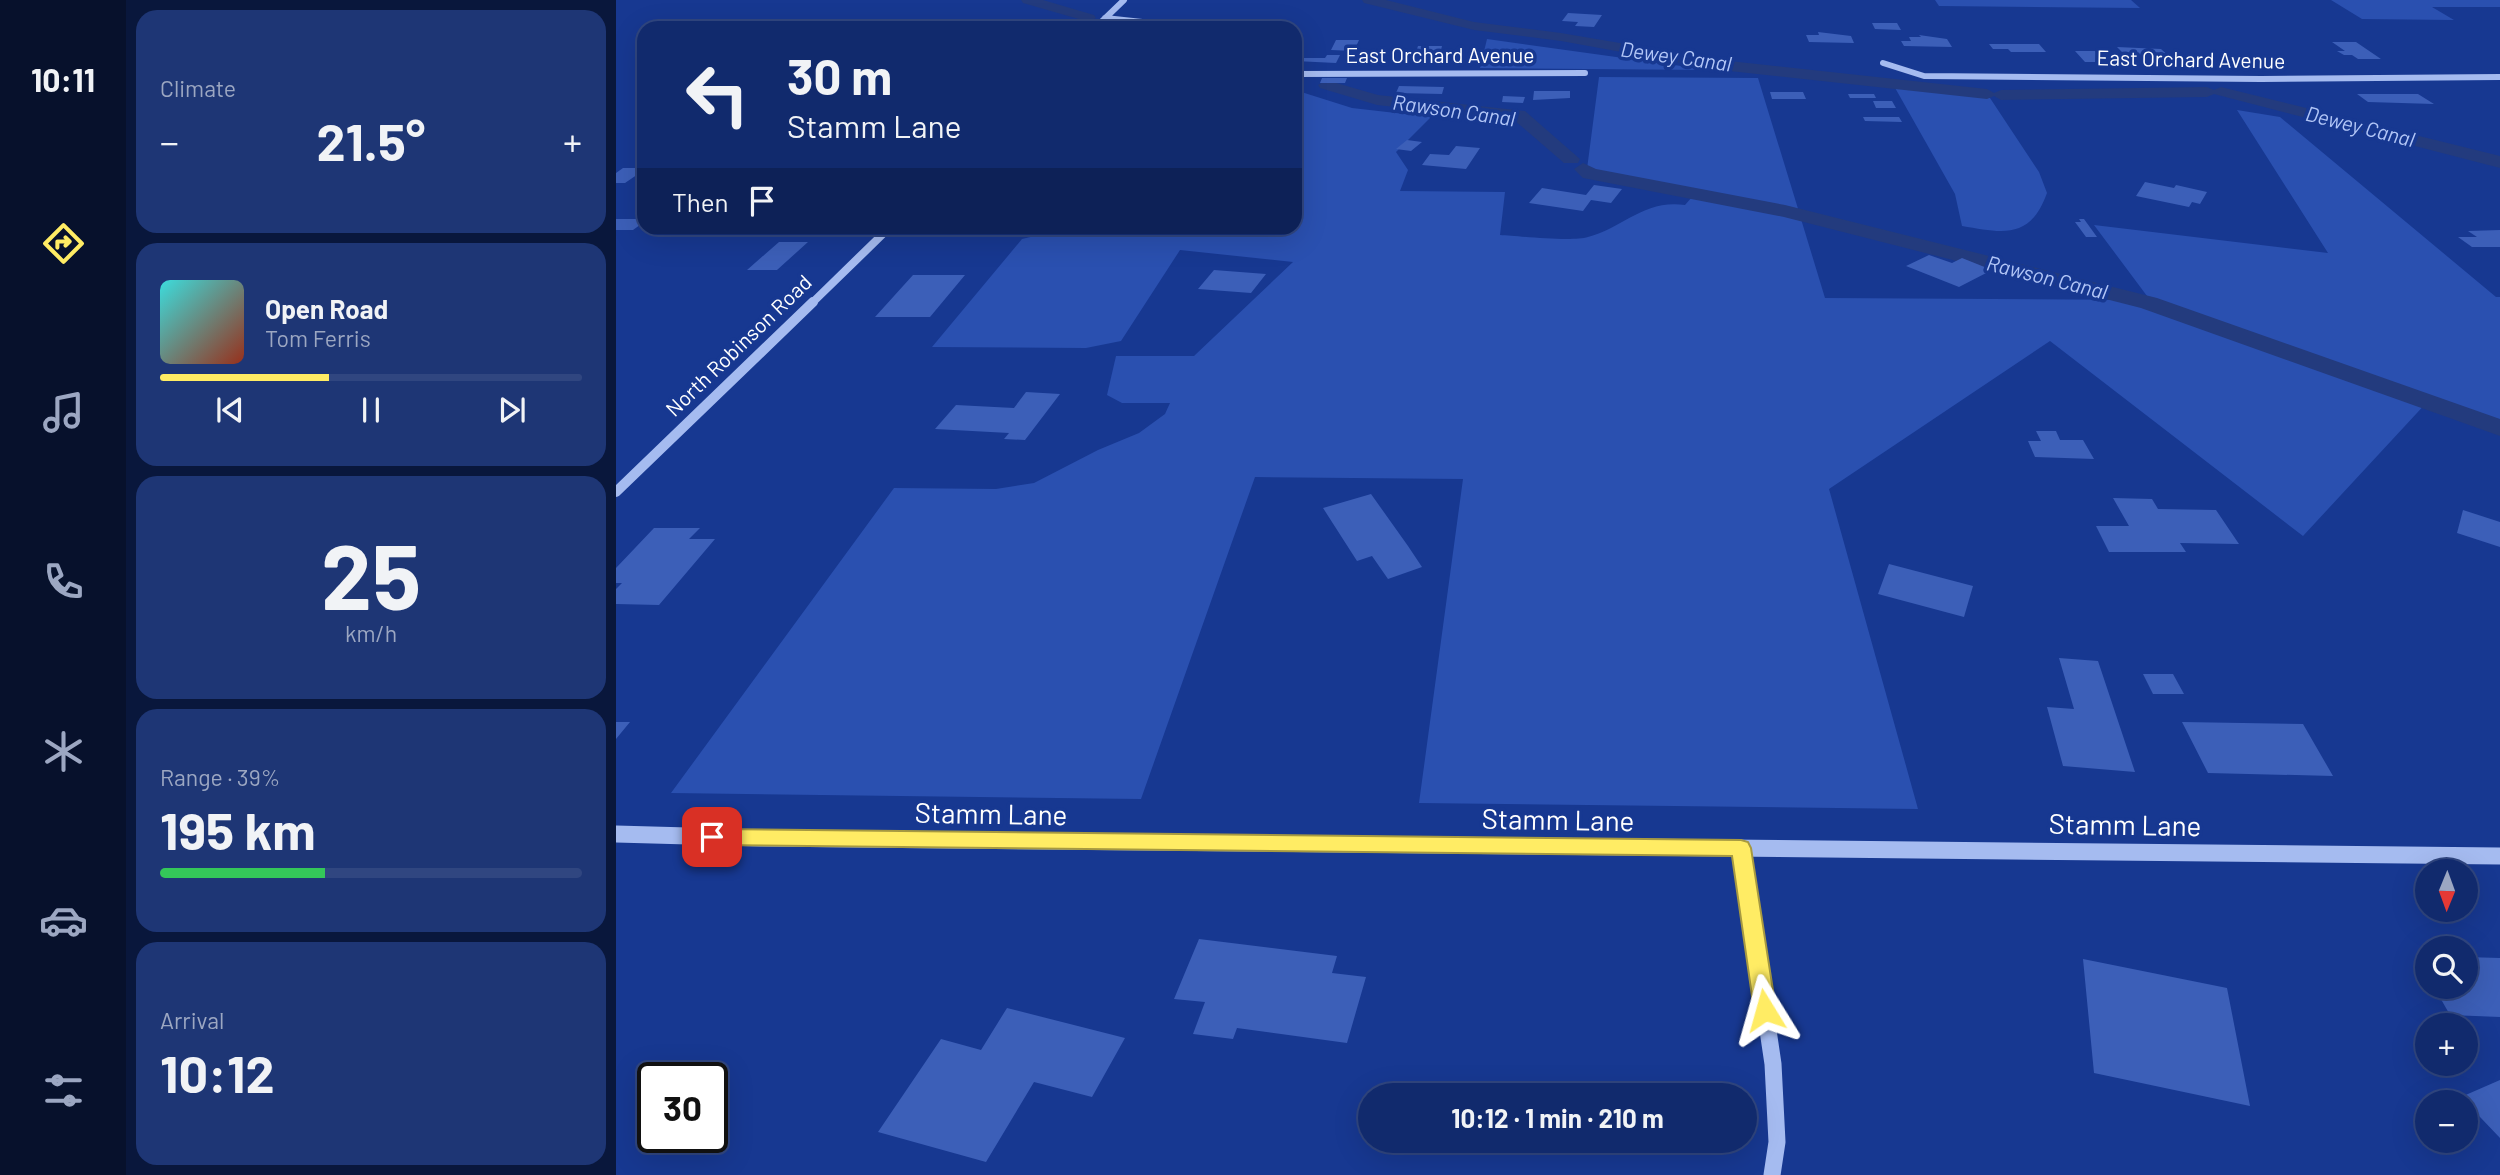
<!DOCTYPE html>
<html lang="en">
<head>
<meta charset="utf-8">
<style>
	body { margin:0; font-family:Barlow,sans-serif; background:#1e3675; color:#f1f3f6; height:100vh; display:flex; flex-direction:column; font-size:26px; white-space:nowrap }
	* { box-sizing:border-box; margin:0 }
	p { font-size:23px; color:#9ca7c2 }
	.icon { flex:none; width:38px; height:38px; fill:none; stroke:currentColor; stroke-width:2; stroke-linecap:round; stroke-linejoin:round }
	.map { position:relative; flex:1; overflow:hidden }
	.drawer { display:flex; flex-direction:column; gap:10px; padding:10px; background:#09173c; width:490px }
	.drawer>* { flex:none }
	.hud { position:absolute; left:21px; top:21px; width:665px; height:214px; border-radius:21px; box-shadow:0 7px 28px #0002,0 0 0 2px #304680; background:#112a6d; color:#f1f3f6; overflow:hidden }
	.needle { width:46px; rotate:181deg }
	.buttons { position:absolute; left:1799px; top:859px; display:grid; gap:14px }
	.buttons a { display:grid; place-items:center; width:63px; height:63px; border-radius:50%; background:#112a6d; box-shadow:0 7px 28px #0002,0 0 0 2px #304680; font-size:35px }
	.speed { position:absolute; left:21px; top:1062px; display:flex; gap:14px; font-size:35px; font-weight:700; text-align:center }
	.speed>* { display:grid; place-content:center; width:91px; height:91px; border-radius:50%; background:#112a6d; box-shadow:0 7px 28px #0002,0 0 0 2px #304680; line-height:1 }
	.speed .limit { border:4px solid #111; border-radius:10px; background:#fff; color:#111 }
	.pin { position:absolute; display:grid; place-items:center; width:60px; height:60px; color:#fff; margin:-30px; border-radius:14px; box-shadow:0 4px 10px #0006 }
	.me { position:absolute; width:77px; margin:-38px; rotate:352deg; stroke-linejoin:round; filter:drop-shadow(0 0 5px #0008) }
	.turn { display:flex; align-items:center; gap:24px; height:147px; padding:0 35px; font-size:32px }
	.turn .icon { width:91px; height:91px; stroke-width:2.5 }
	.turn b { display:block; font-size:49px; line-height:60px }
	.then { display:flex; align-items:center; height:66px; padding:0 35px; background:#0003; gap:14px; font-size:26px }
	.big { font-size:52px; font-weight:700; line-height:1.1 }
	.drawer .tile { flex:1; display:flex; flex-direction:column; justify-content:center; gap:10px; min-width:0; padding:0 24px; border-radius:21px; background:#1e3675 }
	.drawer .dial { align-items:center; gap:0 }
	.dial b { font-size:91px; line-height:1 }
	.song { display:flex; align-items:center; gap:21px }
	.cover { width:84px; height:84px; border-radius:10px; background:linear-gradient(135deg,hsl(180 70% 55%),hsl(10 70% 35%)) }
	.played { height:7px; border-radius:4px; background:linear-gradient(90deg,#ffec64 40%,#304680 40%) }
	.keys { display:flex; justify-content:space-around; direction:ltr }
	.heat { display:flex; justify-content:space-between; align-items:center; font-size:38px; direction:ltr }
	.charge { height:10px; border-radius:5px; background:linear-gradient(90deg,#34c759 39%,#304680 0) }
	.trip { position:absolute; left:742px; top:1083px; width:399px; height:70px; border-radius:35px; background:#112a6d; box-shadow:0 7px 28px #0002,0 0 0 2px #304680; font-weight:700; line-height:70px; text-align:center }
	main { display:flex; flex:1; min-height:0 }
	.tab-bar { display:flex; flex-direction:column; width:126px; justify-content:space-around; align-items:center; background:#07112c; color:#9ca7c2 }
	.tab-bar .icon { width:49px; height:49px }
	.tab-bar .current { color:#ffec64 }
	.tab-bar b { font-size:32px; color:#f1f3f6 }
	.map>svg:first-child { display:block }
	.green { fill:#2a50b0 }
	.lines { fill:none; stroke-linecap:round; stroke-linejoin:round }
	.canal { fill:#233b7e; fill-rule:evenodd }
	.building { fill:#3c5fb8 }
	.minor-far3 { stroke:#a5bbf0; stroke-width:6 }
	.minor-far2 { stroke:#a5bbf0; stroke-width:8 }
	.minor-far1 { stroke:#a5bbf0; stroke-width:10 }
	.minor { stroke:#a5bbf0; stroke-width:17 }
	.route { fill:#ffec64; stroke:#a69941; stroke-width:2 }
	.labels { text-anchor:middle; stroke-width:7; stroke-linejoin:round; paint-order:stroke }
	.far-street-label { font-size:21px; fill:#fff; stroke:#173891 }
	.far-water-label { font-size:21px; font-style:italic; fill:#b2c6f7; stroke:#173891 }
	.near-street-label { font-size:28px; fill:#fff; stroke:#173891 }
</style>
</head>
<body>
<main>
<nav class="tab-bar">
<b>10:11</b>
<svg class="icon current" aria-label="directions" viewBox="0 0 24 24"><path d="M12 3l9 9-9 9-9-9zM9 14v-3h6M13 9l2 2-2 2"/></svg>
<svg class="icon" aria-label="music" viewBox="0 0 24 24"><path d="M9 18V5l10-2v13"/><circle cx="6" cy="18" r="3"/><circle cx="16" cy="16" r="3"/></svg>
<svg class="icon" aria-label="phone" viewBox="0 0 24 24"><path d="M5 4h4l2 5-3 2q2 4 5 5l2-3 5 2v4C11 20 4 13 5 4z"/></svg>
<svg class="icon" aria-label="climate" viewBox="0 0 24 24"><path d="M12 3v18M4 7l16 10M4 17L20 7"/></svg>
<svg class="icon" aria-label="car" viewBox="0 0 24 24"><path d="M5 17H2v-5l4-1 3-4h7l3 4 3 1v5h-3M9 17h6M6 11h13"/><circle cx="7" cy="17" r="2"/><circle cx="17" cy="17" r="2"/></svg>
<svg class="icon" aria-label="filters" viewBox="0 0 24 24"><path d="M4 7h16M4 17h16"/><circle cx="9" cy="7" r="2"/><circle cx="15" cy="17" r="2"/></svg>
</nav>
<section class="drawer">
<div class="tile"><p>Climate</p>
<div class="heat"><a>−</a><b class="big">21.5°</b><a>+</a></div>
</div>
<div class="tile">
<div class="song"><i class="cover"></i><div><b>Open Road</b><p>Tom Ferris</p></div></div>
<div class="played"></div>
<div class="keys"><svg class="icon" aria-label="previous" viewBox="0 0 24 24"><path d="M18 5L8 12l10 7zM5 5v14"/></svg><svg class="icon" aria-label="pause" viewBox="0 0 24 24"><path d="M8 5v14M16 5v14"/></svg><svg class="icon" aria-label="next" viewBox="0 0 24 24"><path d="M6 5l10 7-10 7zM19 5v14"/></svg></div>
</div>
<div class="tile dial"><b>25</b><p>km/h</p></div>
<div class="tile"><p>Range · 39%</p><b class="big">195 km</b><div class="charge"></div></div>
<div class="tile"><p>Arrival</p><b class="big">10:12</b></div>
</section>
<div class="map">
<svg width="1884" height="1175" viewBox="0 0 1884 1175">
	<rect width="100%" height="100%" fill="#173891"/>
	<path class="green" d="M1319,0H1515L1524,8L1323,6Z
		M1715,0H1884V7H1816L1838,20L1746,19Z
		M871,39L1094,70L864,68Z
		M983,77L1142,78L1183,212L971,169Z
		M1278,86L1374,98L1423,172L1431,193C1414,240 1387,233 1346,226L1339,194Z
		M679,90L736,108L815,117L780,152L792,170L784,191L889,192L884,235C903,236 956,242 972,237C1007,228 1028,199 1069,205L1076,197L1185,219L1209,298L1534,300L1478,225L1712,253L1621,110L1664,117L1880,297H1884V424L1813,400L1687,536L1434,341L1213,489L1302,809L803,803L847,479L639,477L525,799L55,793L278,488L380,489L418,483L482,450L523,433L549,414L554,403H506L491,395L500,356H578L677,262L564,250L505,341L470,348L316,347L406,239L452,228H679Z"/>
	<g class="lines">
		<path class="canal" d="M405,0H427L478,15L480,18L473,22L407,3Z
			M746,0H770L858,22L945,33L1104,60L1371,89L1378,93L1385,90L1591,87L1598,90L1605,87L1884,156V168L1598,94L1591,97L1385,100L1378,96L1371,99L1104,70L945,41L858,30L748,3Z
			M512,21L528,28H507V22Z
			M710,80L762,95L909,111L964,159L962,163H948L898,120L761,105L704,88L702,85Z
			M967,163L980,169L1169,205L1541,298L1884,419V436L1525,308L1168,217L967,178L958,169Z"/>
	</g>
	<path class="building" d="M952,13L986,15L978,27L959,26L962,22L946,21Z
		M1256,23H1281L1285,30L1259,29Z
		M1202,32L1235,36L1238,43L1193,42L1190,35H1203Z
		M1303,35L1331,39L1336,47L1288,46L1285,41H1295L1293,37H1305Z
		M720,40H743L738,51L715,50Z
		M1716,42H1740L1765,59H1742L1736,55H1728L1721,51H1729Z
		M1373,44H1423L1430,52H1395L1392,49H1377Z
		M802,46H826L823,58H776L779,52H800Z
		M1501,47L1545,49L1557,60L1510,56Z
		M1459,51H1479L1490,62H1469Z
		M711,55H724L720,63L679,61L681,58H709Z
		M706,78H731L729,83H704Z
		M783,86L828,87L826,94L780,93Z
		M918,91H954V98L917,100Z
		M1154,92H1187L1190,99H1156Z
		M1232,94H1258L1260,98H1234Z
		M1741,94H1802L1818,104L1752,102Z
		M887,96L909,97L907,103L886,102Z
		M1257,101H1276L1280,108H1260Z
		M1247,117H1283L1286,122L1249,121Z
		M791,140L806,142L795,151L780,149Z
		M840,146L864,148L850,169L806,165L814,154L833,155Z
		M7,168H28V170L9,183H0V173Z
		M1529,182L1558,188L1560,185L1591,192L1584,204L1576,202L1573,207L1520,196Z
		M978,185L1006,189L995,203L975,200L967,211L913,203L926,188L970,195Z
		M0,219H28V222L17,230H0Z
		M1463,219H1468L1481,237H1470L1459,222H1465Z
		M1884,230V247H1856L1842,237H1861L1852,231Z
		M163,242H192L161,270H131Z
		M1313,255L1336,263L1346,258L1376,270L1343,287L1290,266Z
		M598,270L650,274L635,293L582,289Z
		M297,275H349L314,317H259Z
		M410,392L444,394L409,440L388,439L393,433L319,429L340,405L398,408Z
		M1420,431H1440L1444,440H1467L1478,459L1419,457L1412,441H1425Z
		M755,494L792,546L806,567L772,579L756,556L741,561L707,508Z
		M1497,498L1536,499L1542,509L1600,510L1623,544L1564,543L1570,552H1493L1480,526H1513Z
		M1847,510L1884,522V547L1841,533Z
		M38,528H84L73,539H99L43,605L0,604V589L6,583H0V568Z
		M1273,564L1357,586L1348,617L1262,594Z
		M1443,658L1482,661L1519,772L1447,766L1431,707L1458,709Z
		M1527,674H1557L1568,694H1537Z
		M0,722H14L0,739Z
		M1566,722L1687,724L1717,776L1592,773Z
		M583,939L721,956L716,973L750,977L731,1043L621,1028L617,1039L577,1034L589,1002L558,999Z
		M1850,957L1884,958V1017L1834,1015L1818,987H1850Z
		M1467,959L1611,988L1634,1106L1478,1073Z
		M391,1008L509,1038L476,1097L418,1082L370,1162L262,1132L325,1039L365,1050Z
		M1884,1080V1138L1845,1097Z"/>
	<g class="lines">
		<path class="minor-far3" d="M489,18L582,28
			M479,28L508,0
			M1267,63L1308,76L1645,79L1884,77
			M679,74L969,73"/>
		<path class="minor-far2" d="M195,304L273,228"/>
		<path class="minor-far1" d="M0,492L197,302"/>
		<path class="minor" d="M0,834L145,838L1884,856
			M1125,848L1157,1064L1161,1142L1156,1175"/>
	</g>
	<path class="route" d="M96,829L1125,840L1132,842L1135,848L1160,1010L1157,1018L1149,1021L1141,1018L1138,1010L1116,856L96,845L89,843L87,837L89,831Z"/>
	<g class="labels">
		<g class="far-street-label">
			<text x="824" y="63">East Orchard Avenue</text>
			<text transform="translate(1575 60) rotate(1)" y="7">East Orchard Avenue</text>
			<text transform="translate(123 346) rotate(-44)" y="7">North Robinson Road</text>
		</g>
		<g class="far-water-label">
			<text transform="translate(1060 57) rotate(8)" y="7">Dewey Canal</text>
			<text transform="translate(838 111) rotate(8)" y="7">Rawson Canal</text>
			<text transform="translate(1744 127) rotate(14)" y="7">Dewey Canal</text>
			<text transform="translate(1431 278) rotate(14)" y="7">Rawson Canal</text>
		</g>
		<g class="near-street-label">
			<text transform="translate(375 814) rotate(1)" y="10">Stamm Lane</text>
			<text transform="translate(942 820) rotate(1)" y="10">Stamm Lane</text>
			<text transform="translate(1509 825) rotate(1)" y="10">Stamm Lane</text>
		</g>
	</g>
</svg>
<div class="buttons">
<a><svg class="needle" viewBox="-14 -14 28 28"><path d="M0-13l5 13h-10z" fill="#e53935"/><path d="M0 13l5-13h-10z" fill="#9ca7c2"/></svg></a>
<a><svg class="icon" aria-label="search" viewBox="0 0 24 24"><circle cx="10" cy="10" r="6"/><path d="M15 15l6 6"/></svg></a>
<a>+</a>
<a>−</a>
</div>
<div class="speed"><div class="limit">30</div></div>
<div class="pin" style="left:96px;top:837px;background:#d93025"><svg class="icon" aria-label="arrive" viewBox="0 0 24 24"><path d="M6 21V4h12l-3 4 3 4H6"/></svg></div>
<svg class="me" style="left:1149px;top:1010px" viewBox="-20 -20 40 40"><path d="M0-17L14 15 0 8-14 15z" fill="#ffec64" stroke="#fff" stroke-width="4"/></svg>
<div class="trip">10:12 · 1 min · 210 m</div>
<div class="hud">
<div class="turn"><svg class="icon" aria-label="left" viewBox="0 0 24 24"><path d="M17 20v-9H6M10 6l-5 5 5 5"/></svg><div><b>30 m</b>Stamm Lane</div></div>
<div class="then">Then<svg class="icon" aria-label="arrive" viewBox="0 0 24 24"><path d="M6 21V4h12l-3 4 3 4H6"/></svg></div>
</div>
</div>
</main>
</body>
</html>
